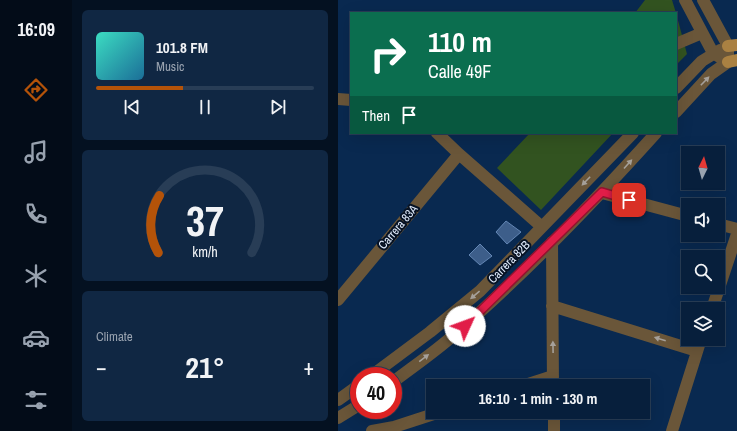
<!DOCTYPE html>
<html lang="en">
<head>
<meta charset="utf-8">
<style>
	body { margin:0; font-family:"Archivo Narrow",sans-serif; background:#102743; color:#f1f3f6; height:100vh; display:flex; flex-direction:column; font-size:15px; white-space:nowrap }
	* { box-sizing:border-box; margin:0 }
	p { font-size:13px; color:#98a2af }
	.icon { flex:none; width:22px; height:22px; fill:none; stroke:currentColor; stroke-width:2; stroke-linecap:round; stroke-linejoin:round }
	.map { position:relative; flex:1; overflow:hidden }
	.drawer { display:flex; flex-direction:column; gap:10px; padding:10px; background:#041121; width:266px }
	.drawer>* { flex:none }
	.banner { position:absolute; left:12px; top:12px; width:327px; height:122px; border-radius:0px; box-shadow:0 4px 16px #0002,0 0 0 1px #283d56; background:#0b6e4f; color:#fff; overflow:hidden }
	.needle { width:26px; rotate:5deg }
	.buttons { position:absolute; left:343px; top:146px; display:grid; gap:8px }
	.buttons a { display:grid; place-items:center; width:44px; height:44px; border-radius:0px; background:#071f3c; box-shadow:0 4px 16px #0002,0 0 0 1px #283d56; font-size:20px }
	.speed { position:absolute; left:12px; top:367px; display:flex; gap:8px; font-size:20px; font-weight:700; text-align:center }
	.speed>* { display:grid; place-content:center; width:52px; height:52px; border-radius:50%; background:#071f3c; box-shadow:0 4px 16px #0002,0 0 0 1px #283d56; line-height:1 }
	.speed .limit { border:6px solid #d22; background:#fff; color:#111 }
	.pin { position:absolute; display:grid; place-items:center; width:34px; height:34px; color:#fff; margin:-17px; border-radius:8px; box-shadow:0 2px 6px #0006 }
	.me { position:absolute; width:44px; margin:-22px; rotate:47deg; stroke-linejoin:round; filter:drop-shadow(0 0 3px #0008) }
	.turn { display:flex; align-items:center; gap:14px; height:84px; padding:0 12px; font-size:18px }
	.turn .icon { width:52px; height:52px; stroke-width:2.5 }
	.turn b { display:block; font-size:28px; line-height:34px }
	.then { display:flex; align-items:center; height:38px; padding:0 12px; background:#0003; gap:8px; font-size:15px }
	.big { font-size:30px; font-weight:700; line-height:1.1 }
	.drawer .card { flex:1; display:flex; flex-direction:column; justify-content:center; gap:6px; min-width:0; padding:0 14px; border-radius:6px; background:#102743 }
	.drawer .dial { align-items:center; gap:0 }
	.dial svg { height:104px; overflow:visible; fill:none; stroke:#283d56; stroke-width:7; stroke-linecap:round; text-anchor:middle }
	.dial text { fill:#f1f3f6; stroke:none }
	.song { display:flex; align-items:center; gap:12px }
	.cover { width:48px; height:48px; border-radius:6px; background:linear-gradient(135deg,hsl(170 70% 55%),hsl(200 70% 35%)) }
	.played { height:4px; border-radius:2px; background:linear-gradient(90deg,#b45309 40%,#283d56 40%) }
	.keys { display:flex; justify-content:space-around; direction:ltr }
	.heat { display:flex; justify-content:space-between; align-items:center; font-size:22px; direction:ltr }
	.trip { position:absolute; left:88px; top:379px; width:224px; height:40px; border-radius:0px; background:#071f3c; box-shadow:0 4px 16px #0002,0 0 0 1px #283d56; font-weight:700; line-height:40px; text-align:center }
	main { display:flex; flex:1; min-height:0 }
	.tabs { display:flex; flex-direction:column; width:72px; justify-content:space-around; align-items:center; background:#030c18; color:#98a2af }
	.tabs .icon { width:28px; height:28px }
	.tabs .active { color:#b45309 }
	.tabs b { font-size:18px; color:#f1f3f6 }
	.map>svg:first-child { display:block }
	.green { fill:#325320 }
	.building { fill:#3d5e8a; stroke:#6386b4 }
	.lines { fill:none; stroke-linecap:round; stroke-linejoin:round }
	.minor { stroke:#6a5639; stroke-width:12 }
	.major { stroke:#aa8142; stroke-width:12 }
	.oneway { fill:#a5a09a }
	.route-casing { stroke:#92132f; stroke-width:10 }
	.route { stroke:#e11d48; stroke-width:7 }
	.labels { text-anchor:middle; stroke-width:4; stroke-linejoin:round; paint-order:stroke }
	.street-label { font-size:12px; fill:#e0ebfb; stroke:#061224 }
</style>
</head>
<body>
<main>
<nav class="tabs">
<b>16:09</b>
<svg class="icon active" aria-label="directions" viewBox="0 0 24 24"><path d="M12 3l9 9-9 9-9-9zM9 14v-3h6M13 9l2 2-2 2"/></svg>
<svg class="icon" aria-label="music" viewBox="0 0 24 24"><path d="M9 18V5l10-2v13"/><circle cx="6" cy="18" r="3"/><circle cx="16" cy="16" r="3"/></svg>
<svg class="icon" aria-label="phone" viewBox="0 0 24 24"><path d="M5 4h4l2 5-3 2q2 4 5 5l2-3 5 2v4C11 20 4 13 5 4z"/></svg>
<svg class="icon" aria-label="climate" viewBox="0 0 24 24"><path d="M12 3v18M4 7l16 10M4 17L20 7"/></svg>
<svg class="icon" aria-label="car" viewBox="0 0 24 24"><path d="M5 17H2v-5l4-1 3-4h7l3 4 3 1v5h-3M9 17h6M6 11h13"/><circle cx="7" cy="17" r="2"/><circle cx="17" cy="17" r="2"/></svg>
<svg class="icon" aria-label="filters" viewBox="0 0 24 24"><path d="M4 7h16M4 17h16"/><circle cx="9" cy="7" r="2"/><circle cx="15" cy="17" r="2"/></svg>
</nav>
<section class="drawer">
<div class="card">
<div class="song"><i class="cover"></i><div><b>101.8 FM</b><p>Music</p></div></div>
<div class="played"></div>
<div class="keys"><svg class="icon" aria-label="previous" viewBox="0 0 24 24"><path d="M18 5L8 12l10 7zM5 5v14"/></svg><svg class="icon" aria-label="pause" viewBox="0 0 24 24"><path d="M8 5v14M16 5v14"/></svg><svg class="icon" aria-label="next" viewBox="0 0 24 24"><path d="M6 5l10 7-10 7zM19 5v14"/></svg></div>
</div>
<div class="card dial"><svg viewBox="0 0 100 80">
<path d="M14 69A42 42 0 1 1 86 69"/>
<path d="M14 69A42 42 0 0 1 15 25" stroke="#b45309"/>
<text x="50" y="56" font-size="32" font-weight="700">37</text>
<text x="50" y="72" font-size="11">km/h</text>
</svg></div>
<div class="card"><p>Climate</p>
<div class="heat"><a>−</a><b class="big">21°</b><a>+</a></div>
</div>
</section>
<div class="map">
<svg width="399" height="431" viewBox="0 0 399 431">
	<rect width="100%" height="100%" fill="#092950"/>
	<path class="green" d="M307,0H334L338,13H297Z
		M338,13L349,54L338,65Z
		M192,133H275L203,210L159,168Z"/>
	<path class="building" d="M168,221L183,232L169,244L158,232Z
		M142,244L154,256L142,265L131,255Z"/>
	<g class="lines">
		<path class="minor" d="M347,0L375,53L390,62
			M365,0L390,46V62
			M338,44L364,33
			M338,88L364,61L382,50
			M0,99L13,100
			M338,112L373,74L390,62
			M99,133L121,154L204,227
			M264,193L350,216
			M380,224L399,229
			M214,242L215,386
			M0,300L121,154
			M214,306L359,351
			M374,309L399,234
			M33,376L92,332L142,291L295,133
			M55,382C76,366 98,351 117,334C189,272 255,203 318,133
			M184,386L215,376
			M0,400L21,385
			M216,412V431
			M0,418L21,405
			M34,431L56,427L102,412
			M334,431L363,339"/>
		<path class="major" d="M390,46L399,45
			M390,62L399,60"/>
	</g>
	<defs><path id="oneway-solid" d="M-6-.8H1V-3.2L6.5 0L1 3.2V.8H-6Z"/></defs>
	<g class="oneway">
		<use href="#oneway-solid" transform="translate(367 81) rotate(-46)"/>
		<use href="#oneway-solid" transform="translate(290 164) rotate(-48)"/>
		<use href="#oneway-solid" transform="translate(248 181) rotate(134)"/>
		<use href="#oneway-solid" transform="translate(137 295) rotate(140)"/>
		<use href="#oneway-solid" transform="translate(322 339) rotate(-163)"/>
		<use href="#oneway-solid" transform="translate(215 347) rotate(-91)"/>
		<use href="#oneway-solid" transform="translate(86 358) rotate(-37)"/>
	</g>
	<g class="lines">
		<defs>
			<path id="route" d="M127,326L264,192L291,200"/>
		</defs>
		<use href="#route" class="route-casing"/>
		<use href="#route" class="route"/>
	</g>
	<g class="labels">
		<g class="street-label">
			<text transform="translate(60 227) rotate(-50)" y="4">Carrera 83A</text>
			<text transform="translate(171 262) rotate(-46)" y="4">Carrera 82B</text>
		</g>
	</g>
</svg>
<div class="buttons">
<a><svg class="needle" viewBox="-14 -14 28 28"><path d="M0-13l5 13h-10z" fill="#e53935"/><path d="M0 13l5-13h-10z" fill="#98a2af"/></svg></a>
<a><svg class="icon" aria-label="sound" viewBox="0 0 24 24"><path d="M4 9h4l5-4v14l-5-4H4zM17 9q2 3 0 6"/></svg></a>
<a><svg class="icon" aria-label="search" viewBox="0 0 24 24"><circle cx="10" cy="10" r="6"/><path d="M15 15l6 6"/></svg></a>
<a><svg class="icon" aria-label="layers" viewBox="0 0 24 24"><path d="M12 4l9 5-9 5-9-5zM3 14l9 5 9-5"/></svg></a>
</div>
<div class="speed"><div class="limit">40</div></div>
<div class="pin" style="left:291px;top:200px;background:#d93025"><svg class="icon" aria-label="arrive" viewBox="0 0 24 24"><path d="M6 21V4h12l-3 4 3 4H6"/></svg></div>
<svg class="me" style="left:127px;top:326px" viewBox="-20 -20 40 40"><circle r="19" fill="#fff"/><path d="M0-13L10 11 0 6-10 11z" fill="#e11d48"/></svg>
<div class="trip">16:10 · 1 min · 130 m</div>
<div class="banner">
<div class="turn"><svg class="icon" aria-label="right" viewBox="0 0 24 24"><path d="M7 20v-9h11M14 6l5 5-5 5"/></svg><div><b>110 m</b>Calle 49F</div></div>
<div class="then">Then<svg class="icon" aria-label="arrive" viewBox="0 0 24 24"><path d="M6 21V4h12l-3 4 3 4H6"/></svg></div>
</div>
</div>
</main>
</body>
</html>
